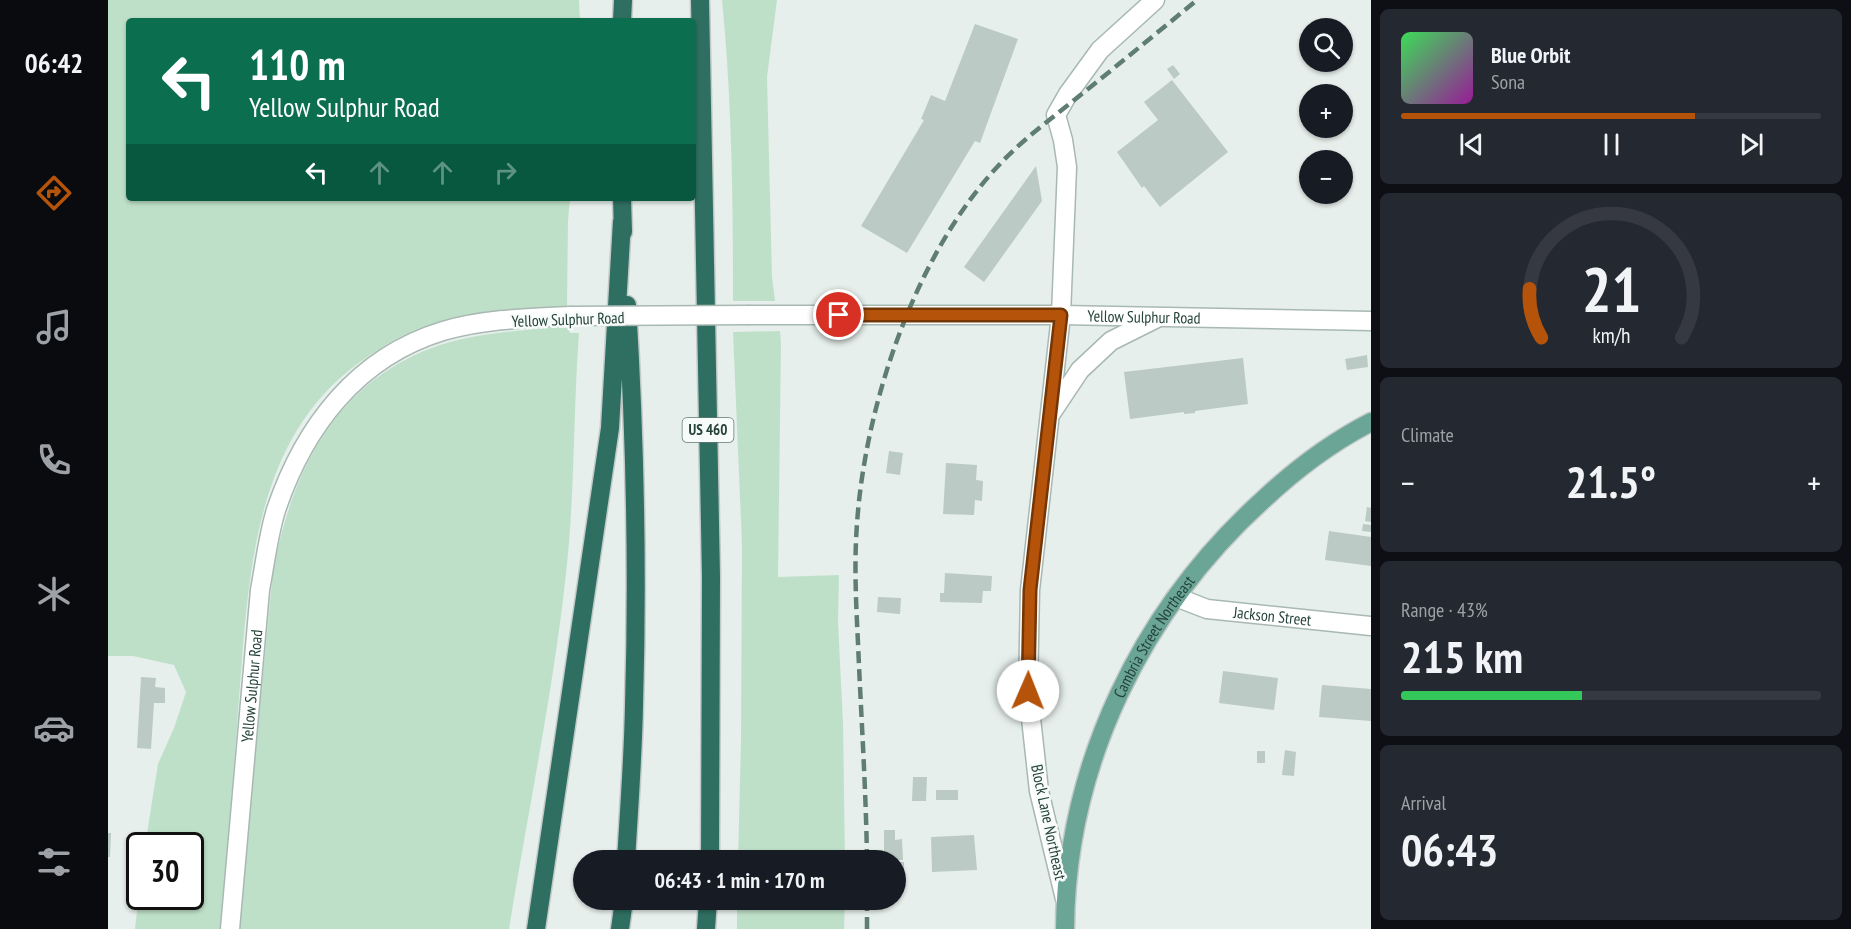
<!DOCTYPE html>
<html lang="en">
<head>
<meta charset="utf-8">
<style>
	body { margin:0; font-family:"PT Sans Narrow",sans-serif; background:#242831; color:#f1f3f6; height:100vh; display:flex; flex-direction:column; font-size:22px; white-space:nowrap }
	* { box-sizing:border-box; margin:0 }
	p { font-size:20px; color:#9ea1a6 }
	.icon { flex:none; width:33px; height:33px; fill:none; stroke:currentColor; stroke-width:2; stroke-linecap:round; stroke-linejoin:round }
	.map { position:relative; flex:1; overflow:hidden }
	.details { display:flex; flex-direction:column; gap:9px; padding:9px; background:#0d0f14; width:480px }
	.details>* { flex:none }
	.guide { position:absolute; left:18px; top:18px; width:570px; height:183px; border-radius:6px; box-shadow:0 2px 4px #0004; background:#0b6e4f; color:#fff; overflow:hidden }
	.fabs { position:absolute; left:1191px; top:18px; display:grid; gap:12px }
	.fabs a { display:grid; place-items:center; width:54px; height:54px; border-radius:50%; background:#171b24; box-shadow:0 2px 4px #0004; font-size:30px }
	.speed { position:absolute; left:18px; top:832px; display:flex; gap:12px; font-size:30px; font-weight:700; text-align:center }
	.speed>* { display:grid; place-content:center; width:78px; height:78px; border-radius:50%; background:#171b24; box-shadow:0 2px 4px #0004; line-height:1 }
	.speed .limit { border:3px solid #111; border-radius:9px; background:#fff; color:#111 }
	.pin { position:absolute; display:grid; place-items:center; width:51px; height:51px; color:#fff; margin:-26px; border:3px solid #fff; border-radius:50%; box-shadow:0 2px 6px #0007 }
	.me { position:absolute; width:66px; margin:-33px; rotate:1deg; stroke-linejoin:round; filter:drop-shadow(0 0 4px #0008) }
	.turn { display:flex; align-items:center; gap:21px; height:126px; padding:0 24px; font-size:27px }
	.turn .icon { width:78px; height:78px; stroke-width:2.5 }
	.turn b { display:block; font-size:42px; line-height:51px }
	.lanes { display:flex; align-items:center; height:57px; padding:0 24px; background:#0003; justify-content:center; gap:30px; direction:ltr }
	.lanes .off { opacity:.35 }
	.big { font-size:45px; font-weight:800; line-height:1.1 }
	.details .widget { flex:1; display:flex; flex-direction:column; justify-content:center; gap:9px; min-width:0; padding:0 21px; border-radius:9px; background:#242831 }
	.details .dial { align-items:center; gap:0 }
	.dial svg { height:156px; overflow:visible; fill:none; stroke:#363941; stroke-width:7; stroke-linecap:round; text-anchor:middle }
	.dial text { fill:#f1f3f6; stroke:none }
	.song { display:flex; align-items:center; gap:18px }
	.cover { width:72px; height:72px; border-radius:9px; background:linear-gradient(135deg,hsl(130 70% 55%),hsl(300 70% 35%)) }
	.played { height:6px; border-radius:3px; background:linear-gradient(90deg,#b45309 70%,#363941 70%) }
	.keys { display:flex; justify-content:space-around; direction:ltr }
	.heat { display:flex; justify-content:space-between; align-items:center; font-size:33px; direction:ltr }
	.charge { height:9px; border-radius:4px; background:linear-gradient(90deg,#34c759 43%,#363941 0) }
	.trip { position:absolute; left:465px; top:850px; width:333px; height:60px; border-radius:30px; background:#171b24; box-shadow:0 2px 4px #0004; font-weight:800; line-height:60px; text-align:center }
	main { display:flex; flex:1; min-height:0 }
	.tabs { display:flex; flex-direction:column; width:108px; justify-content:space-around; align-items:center; background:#090b0e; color:#9ea1a6 }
	.tabs .icon { width:42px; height:42px }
	.tabs .active { color:#b45309 }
	.tabs b { font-size:27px; color:#f1f3f6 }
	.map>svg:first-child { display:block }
	.green { fill:#bfe0c8 }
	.building { fill:#bbcac4 }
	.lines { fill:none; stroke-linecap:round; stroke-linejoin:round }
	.minor-casing { stroke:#a8b8b2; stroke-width:21 }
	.major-casing { stroke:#c2cac8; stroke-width:21 }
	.highway-casing { stroke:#c2cac8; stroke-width:21 }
	.minor { stroke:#fff; stroke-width:18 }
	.major { stroke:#6aa596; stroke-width:18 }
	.highway { stroke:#2f6f62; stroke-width:18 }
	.rail { stroke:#5f7d75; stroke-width:4.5; stroke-dasharray:12 6; stroke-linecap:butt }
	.minor-bridge-casing { stroke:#a8b8b2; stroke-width:21; stroke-linecap:butt }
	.minor-bridge { stroke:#fff; stroke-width:18 }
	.route-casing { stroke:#753606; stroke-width:15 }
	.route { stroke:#b45309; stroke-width:10 }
	.labels { text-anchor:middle; stroke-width:5; stroke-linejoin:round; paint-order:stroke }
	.shield { fill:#f7fbf9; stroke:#637a73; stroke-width:1.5 }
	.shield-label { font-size:15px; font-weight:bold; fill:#24423a }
	.street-label { font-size:16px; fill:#24423a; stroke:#f7fbf9 }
</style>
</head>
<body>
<main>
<nav class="tabs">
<b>06:42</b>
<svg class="icon active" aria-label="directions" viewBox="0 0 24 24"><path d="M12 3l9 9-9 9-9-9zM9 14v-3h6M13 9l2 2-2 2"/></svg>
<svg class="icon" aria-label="music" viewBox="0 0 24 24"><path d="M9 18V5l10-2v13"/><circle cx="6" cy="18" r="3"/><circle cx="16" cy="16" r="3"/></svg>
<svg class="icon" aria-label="phone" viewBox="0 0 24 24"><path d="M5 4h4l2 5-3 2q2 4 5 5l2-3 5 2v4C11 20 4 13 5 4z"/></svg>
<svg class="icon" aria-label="climate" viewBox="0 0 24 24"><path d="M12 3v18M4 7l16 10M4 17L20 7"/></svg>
<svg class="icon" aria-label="car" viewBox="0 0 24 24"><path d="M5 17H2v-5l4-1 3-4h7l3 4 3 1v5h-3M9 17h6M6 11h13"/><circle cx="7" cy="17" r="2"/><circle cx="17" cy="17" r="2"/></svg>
<svg class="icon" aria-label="filters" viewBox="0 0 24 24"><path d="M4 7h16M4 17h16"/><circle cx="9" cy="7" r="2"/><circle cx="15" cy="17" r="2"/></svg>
</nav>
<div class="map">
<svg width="1263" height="929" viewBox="0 0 1263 929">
	<rect width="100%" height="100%" fill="#e6efeb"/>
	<path class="green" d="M0,0H471L472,21H21V198H462L460,221L459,306C409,309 354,312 307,330C287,338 269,350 252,362C141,441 140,589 130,712C125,785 118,857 112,929H27L31,893L32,897H82V846H37L50,764L66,728L78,692L66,665L25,656H0Z
		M614,0H669L659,77L664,277L667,301H625C625,201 624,100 614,0Z
		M449,327L461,328L462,333H471C465,414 467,494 458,574C445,693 420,811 401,929H130L165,571C184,471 228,380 332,345C369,333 410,331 449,327Z
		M672,331L673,343L670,577L731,575L730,622L735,724L737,861H630L633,741L634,545L625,332Z
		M629,900H737L736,929H629Z"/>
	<path class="building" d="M867,24L910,39L872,143L867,141L799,253L753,226L816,120L813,119L823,95L837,101Z
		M1065,65L1072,74L1066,79L1059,69Z
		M1064,80L1120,152L1052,207L1036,186L1034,188L1009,152L1050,120L1036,102Z
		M928,166L934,201L876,282L856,267Z
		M1259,355L1260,367L1239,370L1237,359Z
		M1135,358L1140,404L1087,411V413L1076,414V412L1022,419L1016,372Z
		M781,451L795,453L792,475L778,473Z
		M838,463L869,465L868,480L875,481L874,501L867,500L866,515L835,514Z
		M1259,507L1263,508V522L1257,521Z
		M1255,524L1263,525V532L1254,531Z
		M1221,531L1263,537V566L1217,560Z
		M837,573L884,576L883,591H875L874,603L832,602V593H836Z
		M770,597L793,598L792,614L769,612Z
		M1115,671L1170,678L1166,710L1111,703Z
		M33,677L48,678L47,687L57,688V703H46L43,749L29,748Z
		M1214,685L1263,689V721L1211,717Z
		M1177,750L1188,752L1186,776L1174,775Z
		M1149,751H1157V763H1149Z
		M805,777H819L818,801H804Z
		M828,790H850V800H828Z
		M776,830H787V840L794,839L795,860H776Z
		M0,833H3L2,857H0Z
		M866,835L869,870L824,872L823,837Z
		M788,862H796V872H788Z"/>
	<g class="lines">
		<defs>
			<g id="minor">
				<path id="s1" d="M642,315H953L1263,321"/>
				<path d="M944,412L972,370L1003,341L1049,318"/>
				<path id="s2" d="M1068,597L1099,609L1263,626"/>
				<path d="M957,899L931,791L920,691L922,590L953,315L959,167L955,140L948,115L960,94L992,50L1047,0"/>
				<path id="s3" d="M122,929L152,590C157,564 160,536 168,510C196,427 249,357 335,331C376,319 420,318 462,316"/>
			</g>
			<g id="major">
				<path id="s4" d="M957,929C958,764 1035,608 1156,499C1188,469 1224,442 1263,422"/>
			</g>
			<path id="highway" d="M592,0L603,577L602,861
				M514,21L515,0
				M514,198L515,232
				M518,861C521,809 525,758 526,706C530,572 527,438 519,305
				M428,929L502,428L514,221
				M512,929L516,900
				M598,929L600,900"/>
		</defs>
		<use href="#minor" class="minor-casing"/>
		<use href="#major" class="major-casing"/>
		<use href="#highway" class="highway-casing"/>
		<use href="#minor" class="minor"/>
		<use href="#major" class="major"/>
		<use href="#highway" class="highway"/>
		<path class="rail" d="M759,861C758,788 753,715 750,643C748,603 746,563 749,524C757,404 808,253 891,165C915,139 943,119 970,97C1010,65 1050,32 1089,0
			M759,929V900"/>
		<defs>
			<path id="minor-bridge" d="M462,316L642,315"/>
		</defs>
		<use href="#minor-bridge" class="minor-bridge-casing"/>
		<use href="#minor-bridge" class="minor-bridge"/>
	</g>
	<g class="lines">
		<defs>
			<path id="route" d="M731,315H953L922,590L920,691"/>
		</defs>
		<use href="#route" class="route-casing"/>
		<use href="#route" class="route"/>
	</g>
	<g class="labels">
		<rect class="shield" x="574.5" y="418" width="51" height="24" rx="4.5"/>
		<g class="shield-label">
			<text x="600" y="435">US 460</text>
		</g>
		<g class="street-label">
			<text dy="6" stroke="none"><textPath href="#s1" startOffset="394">Yellow Sulphur Road</textPath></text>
			<text transform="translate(460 319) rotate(-2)" y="6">Yellow Sulphur Road</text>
			<text dy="6" stroke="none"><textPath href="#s2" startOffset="99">Jackson Street</textPath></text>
			<text dy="6" stroke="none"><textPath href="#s4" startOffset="310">Cambria Street Northeast</textPath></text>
			<text dy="6" stroke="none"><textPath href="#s3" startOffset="244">Yellow Sulphur Road</textPath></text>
			<text transform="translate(941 822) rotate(78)" y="6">Block Lane Northeast</text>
		</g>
	</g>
</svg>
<div class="fabs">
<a><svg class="icon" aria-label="search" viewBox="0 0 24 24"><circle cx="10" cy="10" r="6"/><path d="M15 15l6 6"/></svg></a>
<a>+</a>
<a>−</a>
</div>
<div class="speed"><div class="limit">30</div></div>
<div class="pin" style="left:731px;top:315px;background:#d93025"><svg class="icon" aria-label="arrive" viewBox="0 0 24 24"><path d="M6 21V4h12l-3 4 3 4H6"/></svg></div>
<svg class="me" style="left:920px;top:691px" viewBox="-20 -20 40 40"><circle r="19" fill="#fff"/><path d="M0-13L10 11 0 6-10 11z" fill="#b45309"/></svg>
<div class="trip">06:43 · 1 min · 170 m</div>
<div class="guide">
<div class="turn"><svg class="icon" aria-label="left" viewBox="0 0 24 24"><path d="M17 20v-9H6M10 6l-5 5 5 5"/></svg><div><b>110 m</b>Yellow Sulphur Road</div></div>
<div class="lanes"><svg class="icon" aria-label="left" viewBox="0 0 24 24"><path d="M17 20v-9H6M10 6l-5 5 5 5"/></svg><svg class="icon off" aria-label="ahead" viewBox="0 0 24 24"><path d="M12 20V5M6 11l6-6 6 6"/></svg><svg class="icon off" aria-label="ahead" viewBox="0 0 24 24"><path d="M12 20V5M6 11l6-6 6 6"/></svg><svg class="icon off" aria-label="right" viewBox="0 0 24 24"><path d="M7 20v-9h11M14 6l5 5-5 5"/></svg></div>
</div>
</div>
<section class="details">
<div class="widget">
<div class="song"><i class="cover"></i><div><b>Blue Orbit</b><p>Sona</p></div></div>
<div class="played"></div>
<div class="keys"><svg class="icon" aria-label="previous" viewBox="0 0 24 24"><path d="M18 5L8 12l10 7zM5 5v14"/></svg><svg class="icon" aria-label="pause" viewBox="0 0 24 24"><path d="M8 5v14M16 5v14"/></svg><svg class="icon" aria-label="next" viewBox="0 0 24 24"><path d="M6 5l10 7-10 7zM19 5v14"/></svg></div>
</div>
<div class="widget dial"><svg viewBox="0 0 100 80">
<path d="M14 69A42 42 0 1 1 86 69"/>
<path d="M14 69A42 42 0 0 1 8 44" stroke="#b45309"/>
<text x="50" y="56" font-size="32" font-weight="700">21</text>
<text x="50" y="72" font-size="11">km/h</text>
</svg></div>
<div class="widget"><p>Climate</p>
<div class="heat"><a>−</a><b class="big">21.5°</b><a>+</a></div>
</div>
<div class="widget"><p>Range · 43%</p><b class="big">215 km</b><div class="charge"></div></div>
<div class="widget"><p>Arrival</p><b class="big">06:43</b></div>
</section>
</main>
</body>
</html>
